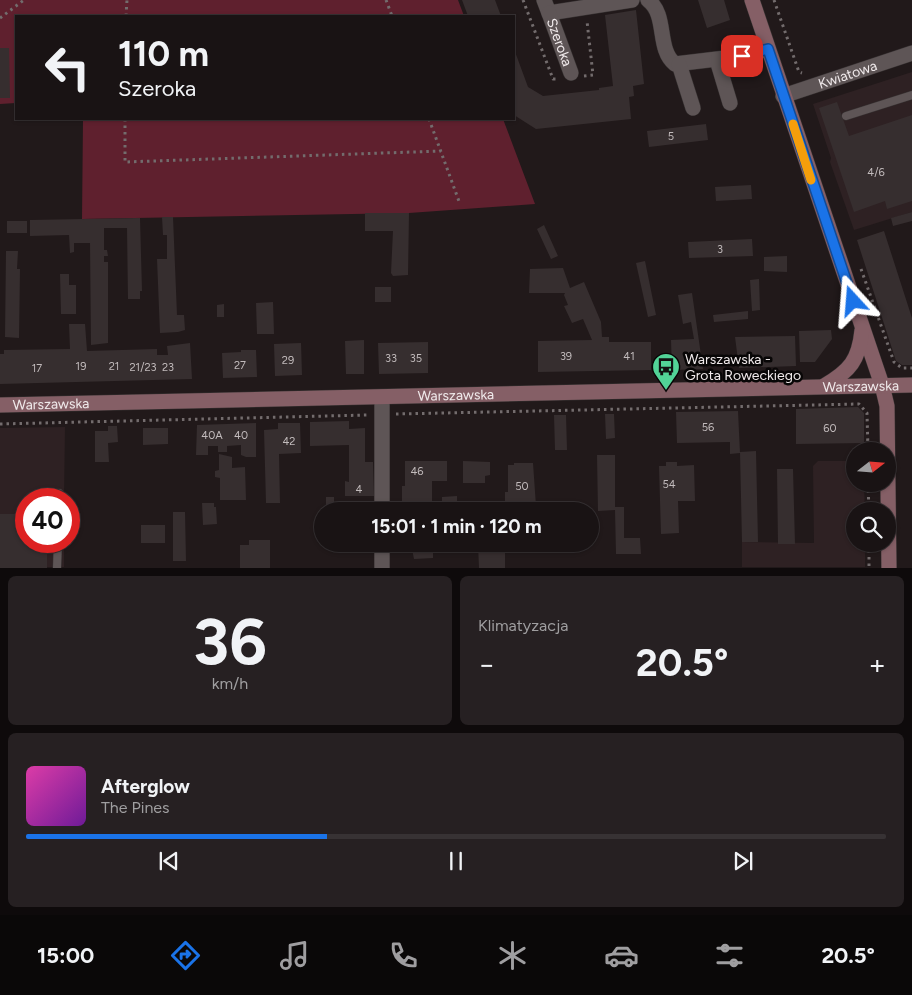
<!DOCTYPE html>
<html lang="pl">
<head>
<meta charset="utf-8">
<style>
	body { margin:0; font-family:Figtree,sans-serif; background:#262022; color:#f1f3f6; height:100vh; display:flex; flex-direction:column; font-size:19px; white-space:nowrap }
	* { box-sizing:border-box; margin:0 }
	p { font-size:16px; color:#9f9ea0 }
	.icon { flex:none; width:28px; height:28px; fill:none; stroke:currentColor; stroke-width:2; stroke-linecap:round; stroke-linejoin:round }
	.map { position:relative; height:568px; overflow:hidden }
	.details { display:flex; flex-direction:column; gap:8px; padding:8px; background:#0e0a0b; flex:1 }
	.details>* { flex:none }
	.top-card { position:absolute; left:15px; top:15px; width:500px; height:105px; border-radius:0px; box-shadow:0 1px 4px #0004,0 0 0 1px #373234; background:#191314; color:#f1f3f6; overflow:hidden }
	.needle { width:32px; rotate:73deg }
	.tools { position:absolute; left:846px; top:442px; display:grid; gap:10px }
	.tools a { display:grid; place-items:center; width:50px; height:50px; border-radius:50%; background:#191314; box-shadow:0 1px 4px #0004,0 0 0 1px #373234; font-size:25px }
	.speed { position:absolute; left:15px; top:488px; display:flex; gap:10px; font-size:25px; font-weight:700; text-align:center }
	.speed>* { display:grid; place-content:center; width:65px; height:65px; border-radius:50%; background:#191314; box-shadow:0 1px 4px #0004,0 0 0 1px #373234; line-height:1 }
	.speed .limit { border:8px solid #d22; background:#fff; color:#111 }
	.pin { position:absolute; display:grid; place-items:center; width:42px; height:42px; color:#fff; margin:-21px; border-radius:10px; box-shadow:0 2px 8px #0006 }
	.me { position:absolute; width:55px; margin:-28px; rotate:341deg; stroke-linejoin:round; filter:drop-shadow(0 0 4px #0008) }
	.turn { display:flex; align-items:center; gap:18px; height:105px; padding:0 20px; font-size:22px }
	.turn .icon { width:65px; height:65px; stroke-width:2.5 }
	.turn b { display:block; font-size:35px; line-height:42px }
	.big { font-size:38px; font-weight:700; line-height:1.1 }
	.details .card { flex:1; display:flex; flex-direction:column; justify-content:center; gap:8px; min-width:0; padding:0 18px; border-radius:8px; background:#262022 }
	.details .dial { align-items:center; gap:0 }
	.dial b { font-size:65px; line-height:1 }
	.song { display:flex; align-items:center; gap:15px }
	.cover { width:60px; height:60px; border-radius:8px; background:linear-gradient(135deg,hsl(320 70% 55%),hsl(280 70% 35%)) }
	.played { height:5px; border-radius:2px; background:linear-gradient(90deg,#1a73e8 35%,#373234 35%) }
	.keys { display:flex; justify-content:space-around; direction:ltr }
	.heat { display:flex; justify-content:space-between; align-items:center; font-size:28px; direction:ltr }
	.details .tiles { flex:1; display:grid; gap:8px; grid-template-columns:1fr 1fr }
	.card:last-child { grid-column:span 2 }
	.trip { position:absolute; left:314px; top:502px; width:285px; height:50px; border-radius:25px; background:#191314; box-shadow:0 1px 4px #0004,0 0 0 1px #373234; font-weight:700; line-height:50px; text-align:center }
	.menu { display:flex; height:80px; justify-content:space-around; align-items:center; background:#0a0808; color:#9f9ea0 }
	.menu .icon { width:35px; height:35px }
	.menu .on { color:#1a73e8 }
	.menu b { font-size:22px; color:#f1f3f6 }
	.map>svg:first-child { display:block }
	.built { fill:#2e2123 }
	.green { fill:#5f202e }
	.building { fill:#362e2f }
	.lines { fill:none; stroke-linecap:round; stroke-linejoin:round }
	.lane-casing { stroke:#383333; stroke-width:9 }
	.street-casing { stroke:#383333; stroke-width:16 }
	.secondary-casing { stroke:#383333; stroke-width:16 }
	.path { stroke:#736c6d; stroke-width:3; stroke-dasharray:2.5 4; stroke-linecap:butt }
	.lane { stroke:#5e5556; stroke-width:8 }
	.street { stroke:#5e5556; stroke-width:15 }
	.secondary { stroke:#855f66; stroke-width:15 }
	.route-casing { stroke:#114b97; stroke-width:12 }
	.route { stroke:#1a73e8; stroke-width:9 }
	.slow { stroke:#f59e0b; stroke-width:9 }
	.labels { text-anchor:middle; stroke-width:5; stroke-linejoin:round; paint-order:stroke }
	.number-label { font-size:11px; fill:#c2bbbc }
	.street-label { font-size:14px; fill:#f0eaeb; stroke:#080606 }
	.poi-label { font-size:14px; fill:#f0eaeb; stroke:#080606; text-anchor:start }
</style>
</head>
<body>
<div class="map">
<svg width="912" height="568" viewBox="0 0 912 568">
	<rect width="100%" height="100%" fill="#21191a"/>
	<path class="built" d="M912,72V212L854,230L830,162L831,158L813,104Z
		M65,427L64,499H26V541H64V567H0V428Z
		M818,461H855V484H864L865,511H855V544H865V567H742V542L814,543L813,466Z"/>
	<path class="green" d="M0,0H458L464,16H16V103L0,104Z
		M83,119H503L535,204L409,213L82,219Z"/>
	<path class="building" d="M462,0H495L501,16H468Z
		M698,0H724L730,20L707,28Z
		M636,10L644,84L633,86L634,96L629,97L631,119L536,129L514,115V49L528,87L543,96L599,90V88L613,86L605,15Z
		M0,48H9L10,98H0Z
		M837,102L849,136L912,115V201L887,209L885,201L854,212L819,108Z
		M706,124L708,140L649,147L647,131Z
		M751,185L752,199L716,201L715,187Z
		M912,212V221L893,226L891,218Z
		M365,213H409L408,275L393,276L391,273L393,231H365Z
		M162,217H173L177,315H184L185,330L178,332L160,333L157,259H167V235H163Z
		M140,218L142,291H140V299H128L127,228H104V250H107L108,256H104V262H108V343L91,345L90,243H74V252L70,253L69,235L30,236V220Z
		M7,221H27V233H7Z
		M544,225L558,256L551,259L537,229Z
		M884,231L912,318V365H902L896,361L857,240Z
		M752,239L753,256L689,258L688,242Z
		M6,251H18L17,269H20L19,338L5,337Z
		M787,256V272L764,271V257Z
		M645,261L656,315L648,317L636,263Z
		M563,268L570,288L584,282L601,322L602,337H609V342H651V370L538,372V341L592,340L583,319L572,323L564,306L568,305L564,295L565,293H529L530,269Z
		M60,274H69V285H76V314H61Z
		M759,279L760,310L752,311L750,280Z
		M375,287H391V302H375Z
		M692,293L703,369L672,370L671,340L694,339L691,322L683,324L678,295Z
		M273,302L274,334H257L256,303Z
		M224,304V317H217V305Z
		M748,311V319L714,322L713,315Z
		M69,324H85L87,351L157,349V355H168L167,346L190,343L192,379L0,384V354H4V350L70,349Z
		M831,330L832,339L815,362H800L799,331Z
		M795,336L796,366L739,368L735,337Z
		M364,340V374H346L345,341Z
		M428,342V373L379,374L378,343Z
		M301,343L302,375L275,376L274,344Z
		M241,350H256L257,377L223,378L222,353L241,352Z
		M858,407L864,413V443L796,444V409Z
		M738,411L740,453L730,454V442L677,443L676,412Z
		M605,414H614L615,438L606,439Z
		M554,415H566L567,450H555Z
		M349,421V429L365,428V462H373L374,496H345V481L349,482V445L310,446V422Z
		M256,423V457H246L241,455V445L227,446V452H218V446H208V455H196L197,425Z
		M278,423H300L301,453L279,454L280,503H266L264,430L278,429Z
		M108,426H117L118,442L108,443L109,462H95V431H108Z
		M143,428H168V444L143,445Z
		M756,451L758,542H742L740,452Z
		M219,454L232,457V468L245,467L246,500H220V478L215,477V471L219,470Z
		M597,455H615V507H624V538H640L641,554H616L615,510L598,511Z
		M405,461H447V481H432V504H424V511H402V486H405Z
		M463,461L490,462V475L485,476V483H463Z
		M666,462H677V466L694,465L695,501H678L679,533L661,534L659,466H666Z
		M514,463H533L536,506H524V503L505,502V492H508V465H514Z
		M777,469H793L795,544H778Z
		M457,496V511H439V506H442V497Z
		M326,497H334V511H326Z
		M202,503H214V507H216L217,524L203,525Z
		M505,505V511H492L491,506Z
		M173,512H185L186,561H173Z
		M0,514H26V541H47V568H0Z
		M141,525H165V543H141Z
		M249,540H270V568H240V545H249Z
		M411,544H433V558L414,559Z
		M478,544H505V568H479Z"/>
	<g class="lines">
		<defs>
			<path id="lane" d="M846,116L912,95
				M59,499V493
				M57,568L58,541"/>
			<g id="street">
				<path d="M544,0L549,13L632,0"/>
				<path d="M648,0C668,15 656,49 675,64L742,56L768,49"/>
				<path id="s1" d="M549,13L571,73"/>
				<path d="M717,60L730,103"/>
				<path d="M679,64L693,108"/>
				<path id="s2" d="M783,96L912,53"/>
				<path d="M382,397V511"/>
				<path d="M382,544V568"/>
			</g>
			<g id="secondary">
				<path d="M752,0L882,385L887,406L889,568"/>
				<path d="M824,386C850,371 859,360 862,330"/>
				<path id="s3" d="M0,405L912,385"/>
			</g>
		</defs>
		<use href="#lane" class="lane-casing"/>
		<use href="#street" class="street-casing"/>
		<use href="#secondary" class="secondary-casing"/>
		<path class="path" d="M386,0L392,16
			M523,0L553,79H558
			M774,0L799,72L802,73
			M126,16L127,0
			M0,18L24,0
			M584,76L593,75L587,21
			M125,119V162L441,151
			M429,119L460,204
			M861,269L894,362L902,368H912
			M396,414L859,404L867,413L868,451
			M0,424L367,415
			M868,484L869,511
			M869,544V568"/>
		<use href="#lane" class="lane"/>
		<use href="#street" class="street"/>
		<use href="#secondary" class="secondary"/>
	</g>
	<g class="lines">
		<defs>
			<path id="route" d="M742,56L768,49L853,301"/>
		</defs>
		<use href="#route" class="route-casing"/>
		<use href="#route" class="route"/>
		<path class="slow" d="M793,124L811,180"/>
	</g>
	<defs>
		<symbol id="bus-pin" viewBox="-11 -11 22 30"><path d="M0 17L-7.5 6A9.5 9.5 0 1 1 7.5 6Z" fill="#52d397" stroke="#080606"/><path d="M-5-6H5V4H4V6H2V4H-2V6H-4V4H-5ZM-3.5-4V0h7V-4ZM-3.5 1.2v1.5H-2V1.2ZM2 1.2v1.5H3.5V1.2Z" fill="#111"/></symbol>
	</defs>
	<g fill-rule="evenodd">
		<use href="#bus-pin" x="650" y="351" width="32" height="43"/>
	</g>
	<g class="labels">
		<g class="number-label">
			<text x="671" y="140">5</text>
			<text x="876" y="176">4/6</text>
			<text x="720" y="253">3</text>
			<text x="566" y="360">39</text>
			<text x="629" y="360">41</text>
			<text x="391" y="362">33</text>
			<text x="416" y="362">35</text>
			<text x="288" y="364">29</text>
			<text x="240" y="369">27</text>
			<text x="81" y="370">19</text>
			<text x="114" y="370">21</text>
			<text x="143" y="371">21/23</text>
			<text x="168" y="371">23</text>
			<text x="37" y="372">17</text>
			<text x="708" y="431">56</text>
			<text x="830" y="432">60</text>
			<text x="212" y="439">40A</text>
			<text x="241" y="439">40</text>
			<text x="289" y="445">42</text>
			<text x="417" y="475">46</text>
			<text x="669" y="488">54</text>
			<text x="522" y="490">50</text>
			<text x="359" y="493">4</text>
		</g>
		<g class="street-label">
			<text dy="5" stroke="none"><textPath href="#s1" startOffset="31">Szeroka</textPath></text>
			<text dy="5" stroke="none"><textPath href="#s2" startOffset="68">Kwiatowa</textPath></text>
			<text dy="5" stroke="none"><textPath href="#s3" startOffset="861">Warszawska</textPath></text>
			<text dy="5" stroke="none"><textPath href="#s3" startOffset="456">Warszawska</textPath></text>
			<text dy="5" stroke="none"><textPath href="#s3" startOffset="51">Warszawska</textPath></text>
		</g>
		<g class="poi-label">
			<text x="685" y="364">Warszawska -<tspan x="685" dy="16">Grota Roweckiego</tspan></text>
		</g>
	</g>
</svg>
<div class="tools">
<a><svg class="needle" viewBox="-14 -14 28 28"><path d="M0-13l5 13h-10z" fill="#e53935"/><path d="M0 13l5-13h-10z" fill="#9f9ea0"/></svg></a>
<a><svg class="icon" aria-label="search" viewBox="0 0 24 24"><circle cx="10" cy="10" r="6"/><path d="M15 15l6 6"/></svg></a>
</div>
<div class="speed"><div class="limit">40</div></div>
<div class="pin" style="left:742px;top:56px;background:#d93025"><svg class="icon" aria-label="arrive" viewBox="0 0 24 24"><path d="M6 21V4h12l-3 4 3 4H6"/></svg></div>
<svg class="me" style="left:853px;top:301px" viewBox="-20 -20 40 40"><path d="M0-17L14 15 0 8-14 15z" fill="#1a73e8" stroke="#fff" stroke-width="4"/></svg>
<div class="trip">15:01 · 1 min · 120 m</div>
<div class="top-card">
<div class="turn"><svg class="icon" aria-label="left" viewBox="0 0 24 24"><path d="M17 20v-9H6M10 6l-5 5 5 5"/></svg><div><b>110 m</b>Szeroka</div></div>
</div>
</div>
<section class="details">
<div class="tiles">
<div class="card dial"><b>36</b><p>km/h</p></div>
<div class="card"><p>Klimatyzacja</p>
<div class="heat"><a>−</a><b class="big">20.5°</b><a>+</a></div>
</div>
<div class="card">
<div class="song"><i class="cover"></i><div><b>Afterglow</b><p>The Pines</p></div></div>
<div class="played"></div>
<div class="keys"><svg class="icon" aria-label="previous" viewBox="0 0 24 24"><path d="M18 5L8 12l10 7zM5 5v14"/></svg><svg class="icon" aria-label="pause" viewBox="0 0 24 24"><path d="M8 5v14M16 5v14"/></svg><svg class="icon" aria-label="next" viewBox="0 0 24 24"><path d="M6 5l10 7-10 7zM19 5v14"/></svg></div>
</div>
</div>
</section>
<nav class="menu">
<b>15:00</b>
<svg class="icon on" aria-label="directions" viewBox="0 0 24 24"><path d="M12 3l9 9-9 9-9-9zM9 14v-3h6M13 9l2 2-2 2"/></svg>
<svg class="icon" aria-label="music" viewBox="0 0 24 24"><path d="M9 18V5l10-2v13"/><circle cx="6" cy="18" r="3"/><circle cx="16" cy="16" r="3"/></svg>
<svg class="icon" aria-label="phone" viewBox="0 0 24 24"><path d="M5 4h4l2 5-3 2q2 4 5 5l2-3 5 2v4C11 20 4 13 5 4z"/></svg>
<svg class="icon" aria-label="climate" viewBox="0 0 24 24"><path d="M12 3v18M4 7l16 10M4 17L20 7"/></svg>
<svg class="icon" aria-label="car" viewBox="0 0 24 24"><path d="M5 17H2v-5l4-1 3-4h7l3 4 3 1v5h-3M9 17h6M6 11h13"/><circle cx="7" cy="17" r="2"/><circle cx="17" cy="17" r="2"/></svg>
<svg class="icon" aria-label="filters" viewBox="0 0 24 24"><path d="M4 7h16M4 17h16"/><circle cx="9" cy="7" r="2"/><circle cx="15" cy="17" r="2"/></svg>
<b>20.5°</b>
</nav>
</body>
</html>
